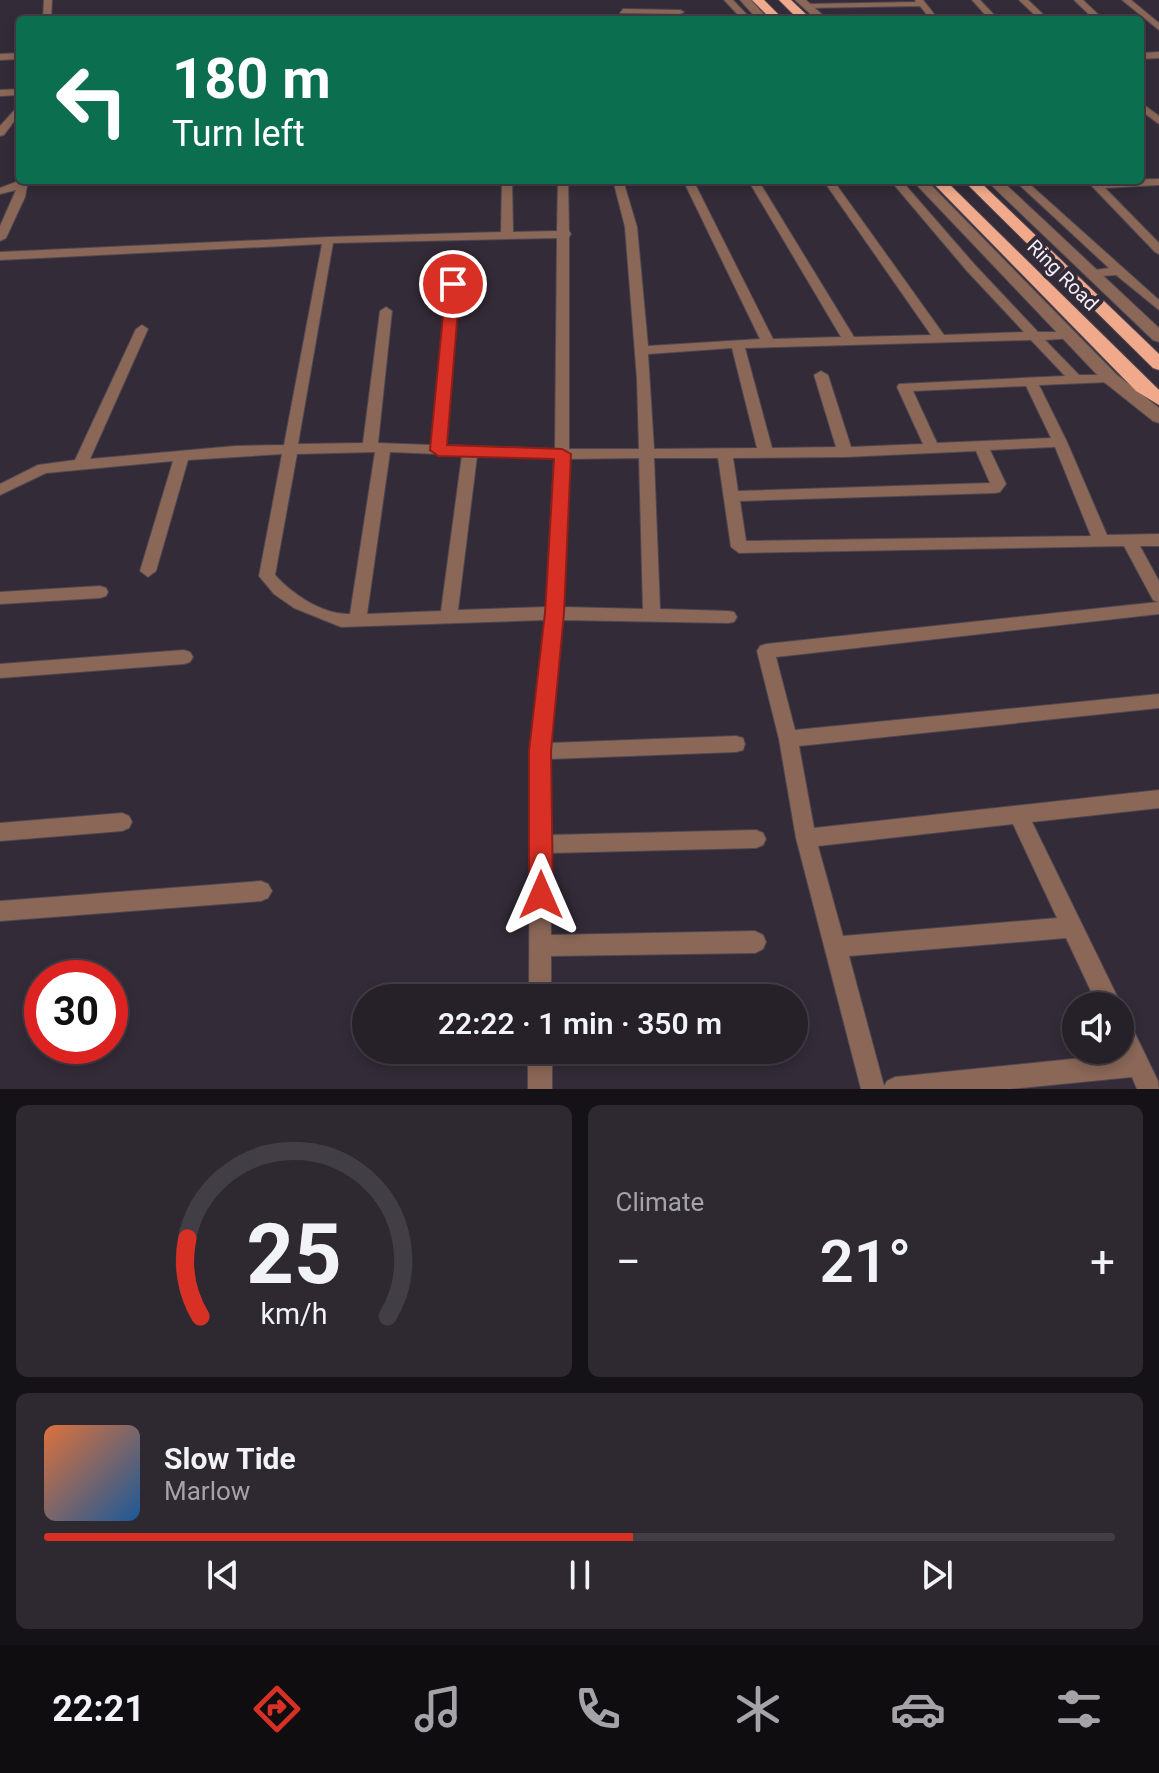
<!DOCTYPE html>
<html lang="en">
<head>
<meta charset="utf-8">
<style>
	body { margin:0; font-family:Roboto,sans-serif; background:#2e2831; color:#f1f3f6; height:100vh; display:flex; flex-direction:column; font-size:30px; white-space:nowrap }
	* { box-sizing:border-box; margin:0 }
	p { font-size:26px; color:#a4a3a8 }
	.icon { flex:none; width:44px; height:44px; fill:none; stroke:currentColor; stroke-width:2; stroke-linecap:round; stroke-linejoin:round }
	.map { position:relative; height:1089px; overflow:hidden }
	.drawer { display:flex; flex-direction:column; gap:16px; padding:16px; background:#151217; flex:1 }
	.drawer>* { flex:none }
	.hud { position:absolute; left:16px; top:16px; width:1128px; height:168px; border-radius:8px; box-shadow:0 4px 12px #0003,0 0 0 2px #423e46; background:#0b6e4f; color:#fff; overflow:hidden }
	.controls { position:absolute; left:1062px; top:992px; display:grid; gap:16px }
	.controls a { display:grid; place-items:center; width:72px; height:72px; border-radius:50%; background:#262029; box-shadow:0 4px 12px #0003,0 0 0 2px #423e46; font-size:40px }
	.speed { position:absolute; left:24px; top:960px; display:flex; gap:16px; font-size:40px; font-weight:700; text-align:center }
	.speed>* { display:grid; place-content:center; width:104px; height:104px; border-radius:50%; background:#262029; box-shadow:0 4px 12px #0003,0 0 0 2px #423e46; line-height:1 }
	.speed .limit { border:12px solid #d22; background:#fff; color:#111 }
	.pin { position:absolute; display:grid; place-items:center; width:68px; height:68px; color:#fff; margin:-34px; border:4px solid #fff; border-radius:50%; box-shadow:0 2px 8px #0007 }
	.me { position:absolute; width:88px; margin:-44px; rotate:0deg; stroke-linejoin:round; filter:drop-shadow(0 0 6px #0008) }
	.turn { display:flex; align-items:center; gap:28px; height:168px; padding:0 24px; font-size:36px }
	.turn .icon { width:104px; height:104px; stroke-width:2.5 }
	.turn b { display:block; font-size:56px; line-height:68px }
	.big { font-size:60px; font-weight:600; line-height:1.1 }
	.drawer .tile { flex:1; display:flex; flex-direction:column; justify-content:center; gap:12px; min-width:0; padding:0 28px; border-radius:12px; background:#2e2831 }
	.drawer .dial { align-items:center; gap:0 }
	.dial svg { height:208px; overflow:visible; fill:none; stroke:#423e46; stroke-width:7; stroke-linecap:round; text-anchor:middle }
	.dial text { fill:#f1f3f6; stroke:none }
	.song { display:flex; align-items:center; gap:24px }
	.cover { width:96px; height:96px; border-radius:12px; background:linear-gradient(135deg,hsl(20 70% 55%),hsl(210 70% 35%)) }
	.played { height:8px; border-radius:4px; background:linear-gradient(90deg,#d93025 55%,#423e46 55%) }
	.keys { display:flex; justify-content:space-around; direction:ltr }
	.heat { display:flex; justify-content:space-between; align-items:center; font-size:44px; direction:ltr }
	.drawer .tiles { flex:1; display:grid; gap:16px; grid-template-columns:1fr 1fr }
	.tile:last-child { grid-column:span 2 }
	.trip { position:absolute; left:352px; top:984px; width:456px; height:80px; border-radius:40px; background:#262029; box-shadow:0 4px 12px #0003,0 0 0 2px #423e46; font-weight:600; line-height:80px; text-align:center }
	.tab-bar { display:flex; height:128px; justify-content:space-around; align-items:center; background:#0f0d10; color:#a4a3a8 }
	.tab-bar .icon { width:56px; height:56px }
	.tab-bar .active { color:#d93025 }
	.tab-bar b { font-size:36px; color:#f1f3f6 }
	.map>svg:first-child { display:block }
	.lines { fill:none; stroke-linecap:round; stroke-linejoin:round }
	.minor-casing { stroke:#4e4752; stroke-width:2 }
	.tertiary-casing { stroke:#4e4752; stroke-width:2 }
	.trunk-casing { stroke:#4e4752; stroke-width:2 }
	.minor { fill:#8a6757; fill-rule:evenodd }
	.tertiary { fill:#8a6757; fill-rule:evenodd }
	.trunk { fill:#f0aa8b; fill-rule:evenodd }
	.route { fill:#d93025; stroke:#8d1f18; stroke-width:2 }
	.labels { text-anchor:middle; stroke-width:8; stroke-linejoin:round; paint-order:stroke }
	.far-street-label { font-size:20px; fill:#f5f0f8; stroke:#332b37 }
</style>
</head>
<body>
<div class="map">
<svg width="1159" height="1089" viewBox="0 0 1159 1089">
	<rect width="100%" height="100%" fill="#332b37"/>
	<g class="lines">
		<defs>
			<path id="minor" d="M44,0H52L51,20H43Z
				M724,0H733L752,20H743Z
				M915,0H923L939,20H931L920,6L807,8L803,6L807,4L916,2Z
				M972,0H980L999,20H990Z
				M1019,0H1028L1049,20H1040Z
				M1074,0H1083L1104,20H1095Z
				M1122,0H1131L1159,23V30Z
				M623,9L680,10L684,12L680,14L620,13Z
				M1159,52V58L1140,59V53Z
				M20,53V59L0,60V54Z
				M20,89V95L0,96V90Z
				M1140,102L1159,116V124L1140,110Z
				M20,104V113L4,135L0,136V126Z
				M1159,179V185L1105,188L1159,243V254L1155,252L1086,180Z
				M21,180H40L27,186L25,197L6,238L0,241V226L16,190L0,194V188Z
				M502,180H512L513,232L557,231L558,180H568L569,231L571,234L569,237V449H639L637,379L625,227L613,180H623L637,227L648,346L760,339L683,180H693L773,339L841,337L748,180H758L854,337L931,335L823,180H833L944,335L1024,332L967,271L890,180H901L975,265L1038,332H1074V338L1045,340L1079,375H1115V381L1110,382L1039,385L1067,442L1107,535L1159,534V546H1140L1159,581V614L776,657L795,730L1159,694V708L799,746L814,828L1159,790V808L1032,822L1118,998L1121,1006L1120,1009V1006H1098L1066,938L849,956L884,1086L887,1081L895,1077L1121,1054L1120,1015L1128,1019L1158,1081L1159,1089H1137L1132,1077L1011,1089H861L796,838L779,739L757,651L760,646L766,644L1158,602L1153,600L1124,546L739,553L731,547L718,458H654L660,609L728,611L734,612L737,617L734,622L728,623L562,620L550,743L736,736L743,738L745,744L743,750L736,752L550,759V835L756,830L763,833L766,839L763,845L756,848L550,853L551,935L755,931L763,935L766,942L763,949L755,953L551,956V998H529L530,751L545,620L341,627L294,608L274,594L259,576L282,454L188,460L156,571L148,577L140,571L173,461L46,473L0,495V484L38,465L75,460L136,329L142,325L148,329L90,459L235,446L284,445L322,244L0,260V252L328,237L501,232ZM557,238L555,449L446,445L462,257L456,253L450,257L431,445L378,443L392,311L386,307L380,311L363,443L298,444L333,243ZM1031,340L1065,376L899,384L897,387L923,444L851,447L828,375L821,371L814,375L836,447L772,448L745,348ZM732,348L757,448L654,449L648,354ZM1026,386L1051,438L937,443L913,391ZM1055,447L1091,536L746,541L740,501L995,493L1000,492L1006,484L990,450ZM976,451L990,483L738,491L733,458L845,457ZM375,452L350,614C323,615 292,594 275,575L297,454ZM390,452L462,455L441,611L367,614ZM477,456L554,458L546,607L458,610ZM639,458L643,609L563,607L569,459ZM1013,824L1057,918L843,936L818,846Z
				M1014,180H1025L1159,300V310L1116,275L1087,277V271L1109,268Z
				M100,586L106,588L108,592L106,596L100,598L0,604V592Z
				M184,650L190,652L193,657L190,662L184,664L0,678V664Z
				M122,813L129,816L132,822L129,828L122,831L0,841V823Z
				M261,881L268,884L272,891L268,898L261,901L0,921V901Z
				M528,1050H552V1089H528Z"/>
			<path id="tertiary" d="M740,0H751L769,20H758Z
				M795,0H806L828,20H817Z
				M912,180H926L1116,374L1159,408V423L1153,421L1104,382Z
				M986,180H1001L1159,328V342L1153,340Z"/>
			<path id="trunk" d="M752,0H764L784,20H772Z
				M779,0H791L812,20H799Z
				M930,180H945L1159,390V405L1136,391Z
				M963,180H978L1159,354V370L1153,368Z"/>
		</defs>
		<use href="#minor" class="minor-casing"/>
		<use href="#tertiary" class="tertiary-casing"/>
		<use href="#trunk" class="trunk-casing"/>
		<use href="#minor" class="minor"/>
		<use href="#tertiary" class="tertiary"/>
		<use href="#trunk" class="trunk"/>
	</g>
	<path class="route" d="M453,280L460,284L447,445L562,449L571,454L564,613L551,751L553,895L550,903L541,906L533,903L529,895V751L545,613L554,459L438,456L430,450L446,284Z"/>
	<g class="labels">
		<g class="far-street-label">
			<text transform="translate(1063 275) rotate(45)" y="7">Ring Road</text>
		</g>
	</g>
</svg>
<div class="controls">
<a><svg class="icon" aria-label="sound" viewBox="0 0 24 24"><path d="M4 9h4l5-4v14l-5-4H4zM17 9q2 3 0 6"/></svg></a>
</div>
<div class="speed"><div class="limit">30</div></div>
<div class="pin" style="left:453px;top:284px;background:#d93025"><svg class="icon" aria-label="arrive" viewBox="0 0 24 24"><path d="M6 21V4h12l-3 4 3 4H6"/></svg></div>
<svg class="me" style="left:541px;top:895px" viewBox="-20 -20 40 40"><path d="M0-17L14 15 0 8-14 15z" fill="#d93025" stroke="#fff" stroke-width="4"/></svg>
<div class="trip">22:22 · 1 min · 350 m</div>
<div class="hud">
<div class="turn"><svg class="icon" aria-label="left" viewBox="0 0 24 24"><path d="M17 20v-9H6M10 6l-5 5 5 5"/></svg><div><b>180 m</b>Turn left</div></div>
</div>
</div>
<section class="drawer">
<div class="tiles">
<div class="tile dial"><svg viewBox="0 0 100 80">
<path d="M14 69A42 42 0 1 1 86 69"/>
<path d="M14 69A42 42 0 0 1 9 39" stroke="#d93025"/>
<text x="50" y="56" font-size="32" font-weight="700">25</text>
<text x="50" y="72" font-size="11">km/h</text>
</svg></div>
<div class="tile"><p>Climate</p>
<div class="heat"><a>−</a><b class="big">21°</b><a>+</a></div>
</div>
<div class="tile">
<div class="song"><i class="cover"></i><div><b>Slow Tide</b><p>Marlow</p></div></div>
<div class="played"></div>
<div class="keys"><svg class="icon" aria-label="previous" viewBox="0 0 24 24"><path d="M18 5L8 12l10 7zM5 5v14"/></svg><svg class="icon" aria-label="pause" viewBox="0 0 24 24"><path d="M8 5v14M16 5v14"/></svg><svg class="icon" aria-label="next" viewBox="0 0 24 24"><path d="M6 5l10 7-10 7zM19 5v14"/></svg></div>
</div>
</div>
</section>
<nav class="tab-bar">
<b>22:21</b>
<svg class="icon active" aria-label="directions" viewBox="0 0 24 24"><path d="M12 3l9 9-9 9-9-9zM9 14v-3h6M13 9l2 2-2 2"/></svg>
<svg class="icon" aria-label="music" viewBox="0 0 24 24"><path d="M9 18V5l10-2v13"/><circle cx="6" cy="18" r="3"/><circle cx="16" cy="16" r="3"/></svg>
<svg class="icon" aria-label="phone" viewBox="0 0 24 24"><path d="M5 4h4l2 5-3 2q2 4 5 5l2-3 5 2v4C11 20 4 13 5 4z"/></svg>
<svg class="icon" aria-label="climate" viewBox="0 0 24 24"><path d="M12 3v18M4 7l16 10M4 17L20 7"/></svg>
<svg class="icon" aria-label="car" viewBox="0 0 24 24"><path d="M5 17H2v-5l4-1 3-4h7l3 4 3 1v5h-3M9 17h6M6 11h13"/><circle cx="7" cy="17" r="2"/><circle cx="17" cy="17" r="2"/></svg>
<svg class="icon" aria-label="filters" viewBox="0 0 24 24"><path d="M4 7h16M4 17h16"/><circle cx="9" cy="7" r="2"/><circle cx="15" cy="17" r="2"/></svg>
</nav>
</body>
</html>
